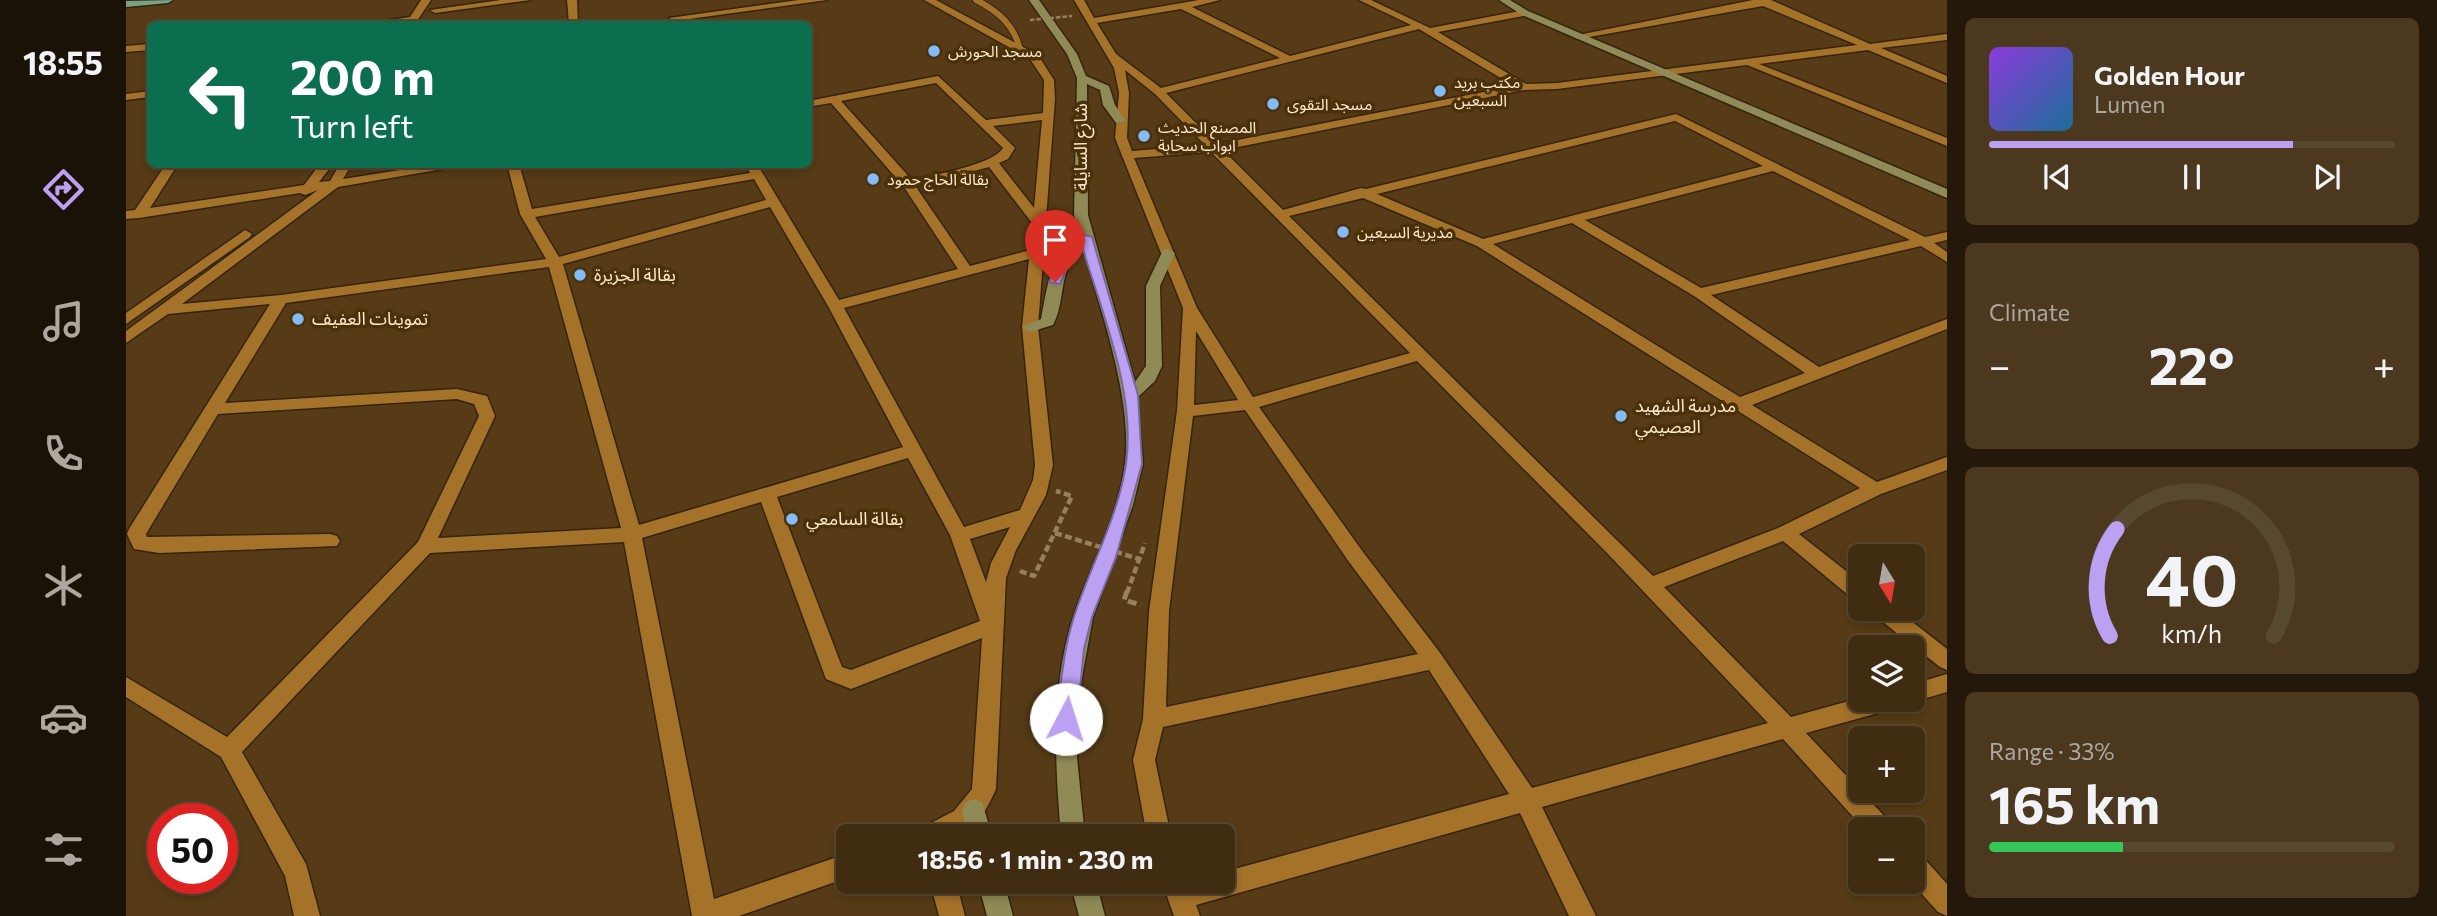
<!DOCTYPE html>
<html lang="en">
<head>
<meta charset="utf-8">
<style>
	body { margin:0; font-family:Commissioner,"Noto Sans Arabic",sans-serif; background:#4b381e; color:#f1f3f6; height:100vh; display:flex; flex-direction:column; font-size:26px; white-space:nowrap }
	* { box-sizing:border-box; margin:0 }
	p { font-size:23px; color:#aea79f }
	.icon { flex:none; width:38px; height:38px; fill:none; stroke:currentColor; stroke-width:2; stroke-linecap:round; stroke-linejoin:round }
	.map { position:relative; flex:1; overflow:hidden }
	.side { display:flex; flex-direction:column; gap:18px; padding:18px; background:#231809; width:490px }
	.side>* { flex:none }
	.banner { position:absolute; left:21px; top:21px; width:665px; height:147px; border-radius:10px; box-shadow:0 4px 10px #0003,0 0 0 2px #594830; background:#0b6e4f; color:#fff; overflow:hidden }
	.needle { width:46px; rotate:169deg }
	.tools { position:absolute; left:1722px; top:544px; display:grid; gap:14px }
	.tools a { display:grid; place-items:center; width:77px; height:77px; border-radius:10px; background:#402c10; box-shadow:0 4px 10px #0003,0 0 0 2px #594830; font-size:35px }
	.speed { position:absolute; left:21px; top:803px; display:flex; gap:14px; font-size:35px; font-weight:700; text-align:center }
	.speed>* { display:grid; place-content:center; width:91px; height:91px; border-radius:50%; background:#402c10; box-shadow:0 4px 10px #0003,0 0 0 2px #594830; line-height:1 }
	.speed .limit { border:10px solid #d22; background:#fff; color:#111 }
	.pin { position:absolute; display:grid; place-items:center; width:60px; height:60px; color:#fff; margin:-72px -30px; border-radius:50% 50% 50% 0; rotate:-45deg; box-shadow:0 0 7px #0007 }
	.pin .icon { rotate:45deg }
	.me { position:absolute; width:77px; margin:-38px; rotate:5deg; stroke-linejoin:round; filter:drop-shadow(0 0 5px #0008) }
	.turn { display:flex; align-items:center; gap:24px; height:147px; padding:0 28px; font-size:32px }
	.turn .icon { width:91px; height:91px; stroke-width:2.5 }
	.turn b { display:block; font-size:49px; line-height:60px }
	.big { font-size:52px; font-weight:700; line-height:1.1 }
	.side .card { flex:1; display:flex; flex-direction:column; justify-content:center; gap:10px; min-width:0; padding:0 24px; border-radius:10px; background:#4b381e }
	.side .dial { align-items:center; gap:0 }
	.dial svg { height:182px; overflow:visible; fill:none; stroke:#594830; stroke-width:7; stroke-linecap:round; text-anchor:middle }
	.dial text { fill:#f1f3f6; stroke:none }
	.song { display:flex; align-items:center; gap:21px }
	.cover { width:84px; height:84px; border-radius:10px; background:linear-gradient(135deg,hsl(270 70% 55%),hsl(200 70% 35%)) }
	.played { height:7px; border-radius:4px; background:linear-gradient(90deg,#bca0f2 75%,#594830 75%) }
	.keys { display:flex; justify-content:space-around; direction:ltr }
	.heat { display:flex; justify-content:space-between; align-items:center; font-size:38px; direction:ltr }
	.charge { height:10px; border-radius:5px; background:linear-gradient(90deg,#34c759 33%,#594830 0) }
	.trip { position:absolute; left:710px; top:824px; width:399px; height:70px; border-radius:10px; background:#402c10; box-shadow:0 4px 10px #0003,0 0 0 2px #594830; font-weight:700; line-height:70px; text-align:center }
	main { display:flex; flex:1; min-height:0 }
	.tabs { display:flex; flex-direction:column; width:126px; justify-content:space-around; align-items:center; background:#1a1206; color:#aea79f }
	.tabs .icon { width:49px; height:49px }
	.tabs .current { color:#bca0f2 }
	.tabs b { font-size:32px; color:#f1f3f6 }
	.map>svg:first-child { display:block }
	.lines { fill:none; stroke-linecap:round; stroke-linejoin:round }
	.lane-casing { stroke:#35240e; stroke-width:8 }
	.street-casing { stroke:#35240e; stroke-width:3 }
	.secondary-casing { stroke:#35240e; stroke-width:3 }
	.primary-casing { stroke:#35240e; stroke-width:3 }
	.path-far1 { stroke:#987f5e; stroke-width:4.5; stroke-dasharray:7 3.5; stroke-linecap:butt }
	.path { stroke:#987f5e; stroke-width:5; stroke-dasharray:9 4.5; stroke-linecap:butt }
	.lane { stroke:#a5722a; stroke-width:6 }
	.street { fill:#a5722a; fill-rule:evenodd }
	.secondary { fill:#8f8a56; fill-rule:evenodd }
	.primary { fill:#79a182; fill-rule:evenodd }
	.path-bridge-far1 { stroke:#987f5e; stroke-width:2.5; stroke-dasharray:4.5 2; stroke-linecap:butt }
	.path-bridge { stroke:#987f5e; stroke-width:4.5; stroke-dasharray:7 3.5; stroke-linecap:butt }
	.route { fill:#bca0f2; stroke:#7a689d; stroke-width:2 }
	.poi-dot { fill:#84bcfb; stroke:#4b3109; stroke-width:2.5 }
	.labels { text-anchor:middle; stroke-width:7; stroke-linejoin:round; paint-order:stroke }
	.far-poi-label { font-size:16px; fill:#ffe8ce; stroke:#4b3109; text-anchor:start }
	.street-label { font-size:18px; fill:#ffe8ce; stroke:#4b3109 }
	.poi-label { font-size:18px; fill:#ffe8ce; stroke:#4b3109; text-anchor:start }
</style>
</head>
<body>
<main>
<nav class="tabs">
<b>18:55</b>
<svg class="icon current" aria-label="directions" viewBox="0 0 24 24"><path d="M12 3l9 9-9 9-9-9zM9 14v-3h6M13 9l2 2-2 2"/></svg>
<svg class="icon" aria-label="music" viewBox="0 0 24 24"><path d="M9 18V5l10-2v13"/><circle cx="6" cy="18" r="3"/><circle cx="16" cy="16" r="3"/></svg>
<svg class="icon" aria-label="phone" viewBox="0 0 24 24"><path d="M5 4h4l2 5-3 2q2 4 5 5l2-3 5 2v4C11 20 4 13 5 4z"/></svg>
<svg class="icon" aria-label="climate" viewBox="0 0 24 24"><path d="M12 3v18M4 7l16 10M4 17L20 7"/></svg>
<svg class="icon" aria-label="car" viewBox="0 0 24 24"><path d="M5 17H2v-5l4-1 3-4h7l3 4 3 1v5h-3M9 17h6M6 11h13"/><circle cx="7" cy="17" r="2"/><circle cx="17" cy="17" r="2"/></svg>
<svg class="icon" aria-label="filters" viewBox="0 0 24 24"><path d="M4 7h16M4 17h16"/><circle cx="9" cy="7" r="2"/><circle cx="15" cy="17" r="2"/></svg>
</nav>
<div class="map">
<svg width="1821" height="916" viewBox="0 0 1821 916">
	<rect width="100%" height="100%" fill="#563b16"/>
	<g class="lines">
		<defs>
			<path id="lane" d="M850,0C872,11 888,25 894,49"/>
			<path id="street" d="M295,0H305L289,24H239L284,17Z
				M375,0H405L309,13L304,10Z
				M441,0H451L452,24H443Z
				M673,0H701L548,21L543,18Z
				M798,0H810L912,55L928,80L929,99L912,327L927,465L920,495L890,550L880,578L870,789C851,832 838,840 792,836L795,828L828,811L846,789L856,638L725,689L700,679L635,502L516,538L588,899L723,853V877L613,916H566L498,542L304,553L116,752L180,864L194,916H168L159,876L95,757L0,697V677L101,737L292,542L353,416L348,404L331,399L92,414L20,534L21,537L204,534L211,536L214,541L211,546L33,553L8,549L1,534L3,529L144,304L42,314L0,343V331L192,190L179,195L174,193L13,218L0,219V211L9,210L40,164H52L24,208L178,185L194,164H207L193,182L204,181L214,164H226L217,179L312,164H346L212,187L56,304L155,295L420,259L394,214L381,164H393L406,209L624,173L619,164H631L713,300L832,269L778,187L705,103L682,107V101L812,76L860,120L917,113L918,80L904,59ZM810,83L877,148C867,165 806,175 786,180L715,101ZM916,120L908,208L873,163L882,159L889,148L867,126ZM863,167L906,223L904,250L844,266L790,187ZM628,179L640,200L433,257L409,217ZM644,207L702,306L777,447L513,525L437,264ZM903,259L896,327L909,465L907,480L894,510L838,527L718,308ZM423,267L495,528L312,538L369,416L361,396L331,389L99,403L160,303ZM782,458L824,535L854,621L725,670L716,667L651,497ZM884,527L865,563L860,582L844,539Z
				M948,0H958L968,18L1073,0H1094L1066,7L1164,56L1285,25L1233,0H1245L1304,28L1399,10L1404,13L1402,15L1312,32L1400,84L1431,83L1731,45L1637,6L1452,39L1447,36L1627,0H1645L1744,44L1821,34V40L1755,48L1821,76V83L1742,50L1633,64L1821,138V146L1621,65L1431,89L1398,90L1097,150L1157,210L1235,188L1240,189L1550,114L1799,237L1821,232V240L1808,243L1821,252V262L1795,246L1585,295L1693,367L1821,319V329L1626,405L1751,482L1821,457V470L1755,494L1673,534L1734,582V601L1727,599L1657,541L1538,587L1665,717L1734,698L1774,700L1771,707L1763,710L1680,733L1764,822L1767,830H1739L1657,739L1416,807L1470,916H1443L1394,813L1070,905L1074,916H1048L1036,882H1097V872L1383,794L1303,670L1037,727L1029,760L1045,836H1021L1007,760L1017,719L1023,611L1051,411L1057,308L989,138L993,93L988,68ZM1055,9L1154,58L1035,88L990,54L971,23ZM1293,29L1388,86L1091,144L1040,93ZM999,70L1029,94L1079,145L1006,151L1001,138L1003,93ZM1549,121L1637,166L1357,239L1251,194ZM1085,152L1284,353L1127,397L1071,308L1008,158ZM1647,171L1784,240L1575,288L1459,220ZM1237,198L1351,246L1734,488L1652,528L1527,576L1163,216ZM1446,223L1568,296L1679,373L1614,397L1367,244ZM1070,331L1112,400L1068,405ZM1291,361L1482,554L1642,723L1406,788L1315,654L1237,552L1133,407ZM1119,410L1223,562L1292,654L1040,707L1043,611L1067,416Z
				M24,44V50L0,52V46Z
				M24,91V97L0,100V94Z
				M119,230L126,234L124,237L0,324V313Z
				M1745,609H1770L1821,649V670L1814,667L1748,615Z
				M1821,674V692L1787,702L1780,700H1787V684Z
				M1787,853L1796,856L1821,884V916L1812,912L1785,882Z
				M804,882H830L839,916H813Z"/>
			<path id="secondary" d="M903,0H913L951,54L960,76L983,86L989,105L1000,121L990,123L977,105L974,90L961,84L962,215L1009,382L1020,366V286L1037,250L1042,249L1049,253L1034,286L1036,366L1029,381L1011,398L1017,464L1007,505L967,617L955,683L951,758L959,836H935C929,763 924,686 948,615C964,566 993,516 999,464C1007,399 974,310 957,246C931,268 941,298 927,325L904,332L896,327L915,319C922,283 923,260 954,235L948,215L951,78L941,54Z
				M1373,0H1384L1402,11L1821,189V198L1396,15Z
				M848,799L856,802L866,836H842L836,810L840,802Z
				M852,882H878L887,916H861Z
				M944,882H970L979,916H953Z"/>
			<path id="primary" d="M47,0L42,3L0,7V1Z"/>
		</defs>
		<use href="#lane" class="lane-casing"/>
		<use href="#street" class="street-casing"/>
		<use href="#secondary" class="secondary-casing"/>
		<use href="#primary" class="primary-casing"/>
		<path class="path-far1" d="M894,571L908,576L946,496L930,491
			M1001,593L1019,543"/>
		<path class="path" d="M1001,591L998,600L1015,605"/>
		<use href="#lane" class="lane"/>
		<use href="#street" class="street"/>
		<use href="#secondary" class="secondary"/>
		<use href="#primary" class="primary"/>
		<path class="path-bridge-far1" d="M904,20L946,16"/>
		<path class="path-bridge" d="M929,533L1013,559"/>
	</g>
	<path class="route" d="M955,234L966,237L1012,395L1016,464L990,557L966,617L958,649L951,719L948,725L940,728L933,725L930,719C935,686 937,652 947,620C963,568 992,518 1000,464C1010,391 976,314 956,246L948,252L934,284L923,282L937,251Z"/>
	<g class="poi-dot">
		<circle cx="808" cy="51" r="7"/>
		<circle cx="1314" cy="91" r="7"/>
		<circle cx="1147" cy="104" r="7"/>
		<circle cx="1018" cy="136" r="7"/>
		<circle cx="747" cy="179" r="7"/>
		<circle cx="1217" cy="232" r="7"/>
		<circle cx="454" cy="275" r="7"/>
		<circle cx="172" cy="319" r="7"/>
		<circle cx="1495" cy="416" r="7"/>
		<circle cx="666" cy="519" r="7"/>
	</g>
	<g class="labels">
		<g class="far-poi-label">
			<text x="822" y="57">مسجد الحورش</text>
			<text x="1328" y="88">مكتب بريد<tspan x="1328" dy="18">السبعين</tspan></text>
			<text x="1161" y="110">مسجد التقوى</text>
			<text x="1032" y="133">المصنع الحديث<tspan x="1032" dy="18">ابواب سحابة</tspan></text>
			<text x="761" y="185">بقالة الحاج حمود</text>
			<text x="1231" y="238">مديرية السبعين</text>
		</g>
		<g class="street-label">
			<text transform="translate(955 147) rotate(-90)" y="6">شارع السايلة</text>
		</g>
		<g class="poi-label">
			<text x="468" y="281">بقالة الجزيرة</text>
			<text x="186" y="325">تموينات العفيف</text>
			<text x="1509" y="412">مدرسة الشهيد<tspan x="1509" dy="21">العصيمي</tspan></text>
			<text x="680" y="525">بقالة السامعي</text>
		</g>
	</g>
</svg>
<div class="tools">
<a><svg class="needle" viewBox="-14 -14 28 28"><path d="M0-13l5 13h-10z" fill="#e53935"/><path d="M0 13l5-13h-10z" fill="#aea79f"/></svg></a>
<a><svg class="icon" aria-label="layers" viewBox="0 0 24 24"><path d="M12 4l9 5-9 5-9-5zM3 14l9 5 9-5"/></svg></a>
<a>+</a>
<a>−</a>
</div>
<div class="speed"><div class="limit">50</div></div>
<div class="pin" style="left:929px;top:282px;background:#d93025"><svg class="icon" aria-label="arrive" viewBox="0 0 24 24"><path d="M6 21V4h12l-3 4 3 4H6"/></svg></div>
<svg class="me" style="left:940px;top:719px" viewBox="-20 -20 40 40"><circle r="19" fill="#fff"/><path d="M0-13L10 11 0 6-10 11z" fill="#bca0f2"/></svg>
<div class="trip">18:56 · 1 min · 230 m</div>
<div class="banner">
<div class="turn"><svg class="icon" aria-label="left" viewBox="0 0 24 24"><path d="M17 20v-9H6M10 6l-5 5 5 5"/></svg><div><b>200 m</b>Turn left</div></div>
</div>
</div>
<section class="side">
<div class="card">
<div class="song"><i class="cover"></i><div><b>Golden Hour</b><p>Lumen</p></div></div>
<div class="played"></div>
<div class="keys"><svg class="icon" aria-label="previous" viewBox="0 0 24 24"><path d="M18 5L8 12l10 7zM5 5v14"/></svg><svg class="icon" aria-label="pause" viewBox="0 0 24 24"><path d="M8 5v14M16 5v14"/></svg><svg class="icon" aria-label="next" viewBox="0 0 24 24"><path d="M6 5l10 7-10 7zM19 5v14"/></svg></div>
</div>
<div class="card"><p>Climate</p>
<div class="heat"><a>−</a><b class="big">22°</b><a>+</a></div>
</div>
<div class="card dial"><svg viewBox="0 0 100 80">
<path d="M14 69A42 42 0 1 1 86 69"/>
<path d="M14 69A42 42 0 0 1 17 22" stroke="#bca0f2"/>
<text x="50" y="56" font-size="32" font-weight="700">40</text>
<text x="50" y="72" font-size="11">km/h</text>
</svg></div>
<div class="card"><p>Range · 33%</p><b class="big">165 km</b><div class="charge"></div></div>
</section>
</main>
</body>
</html>
